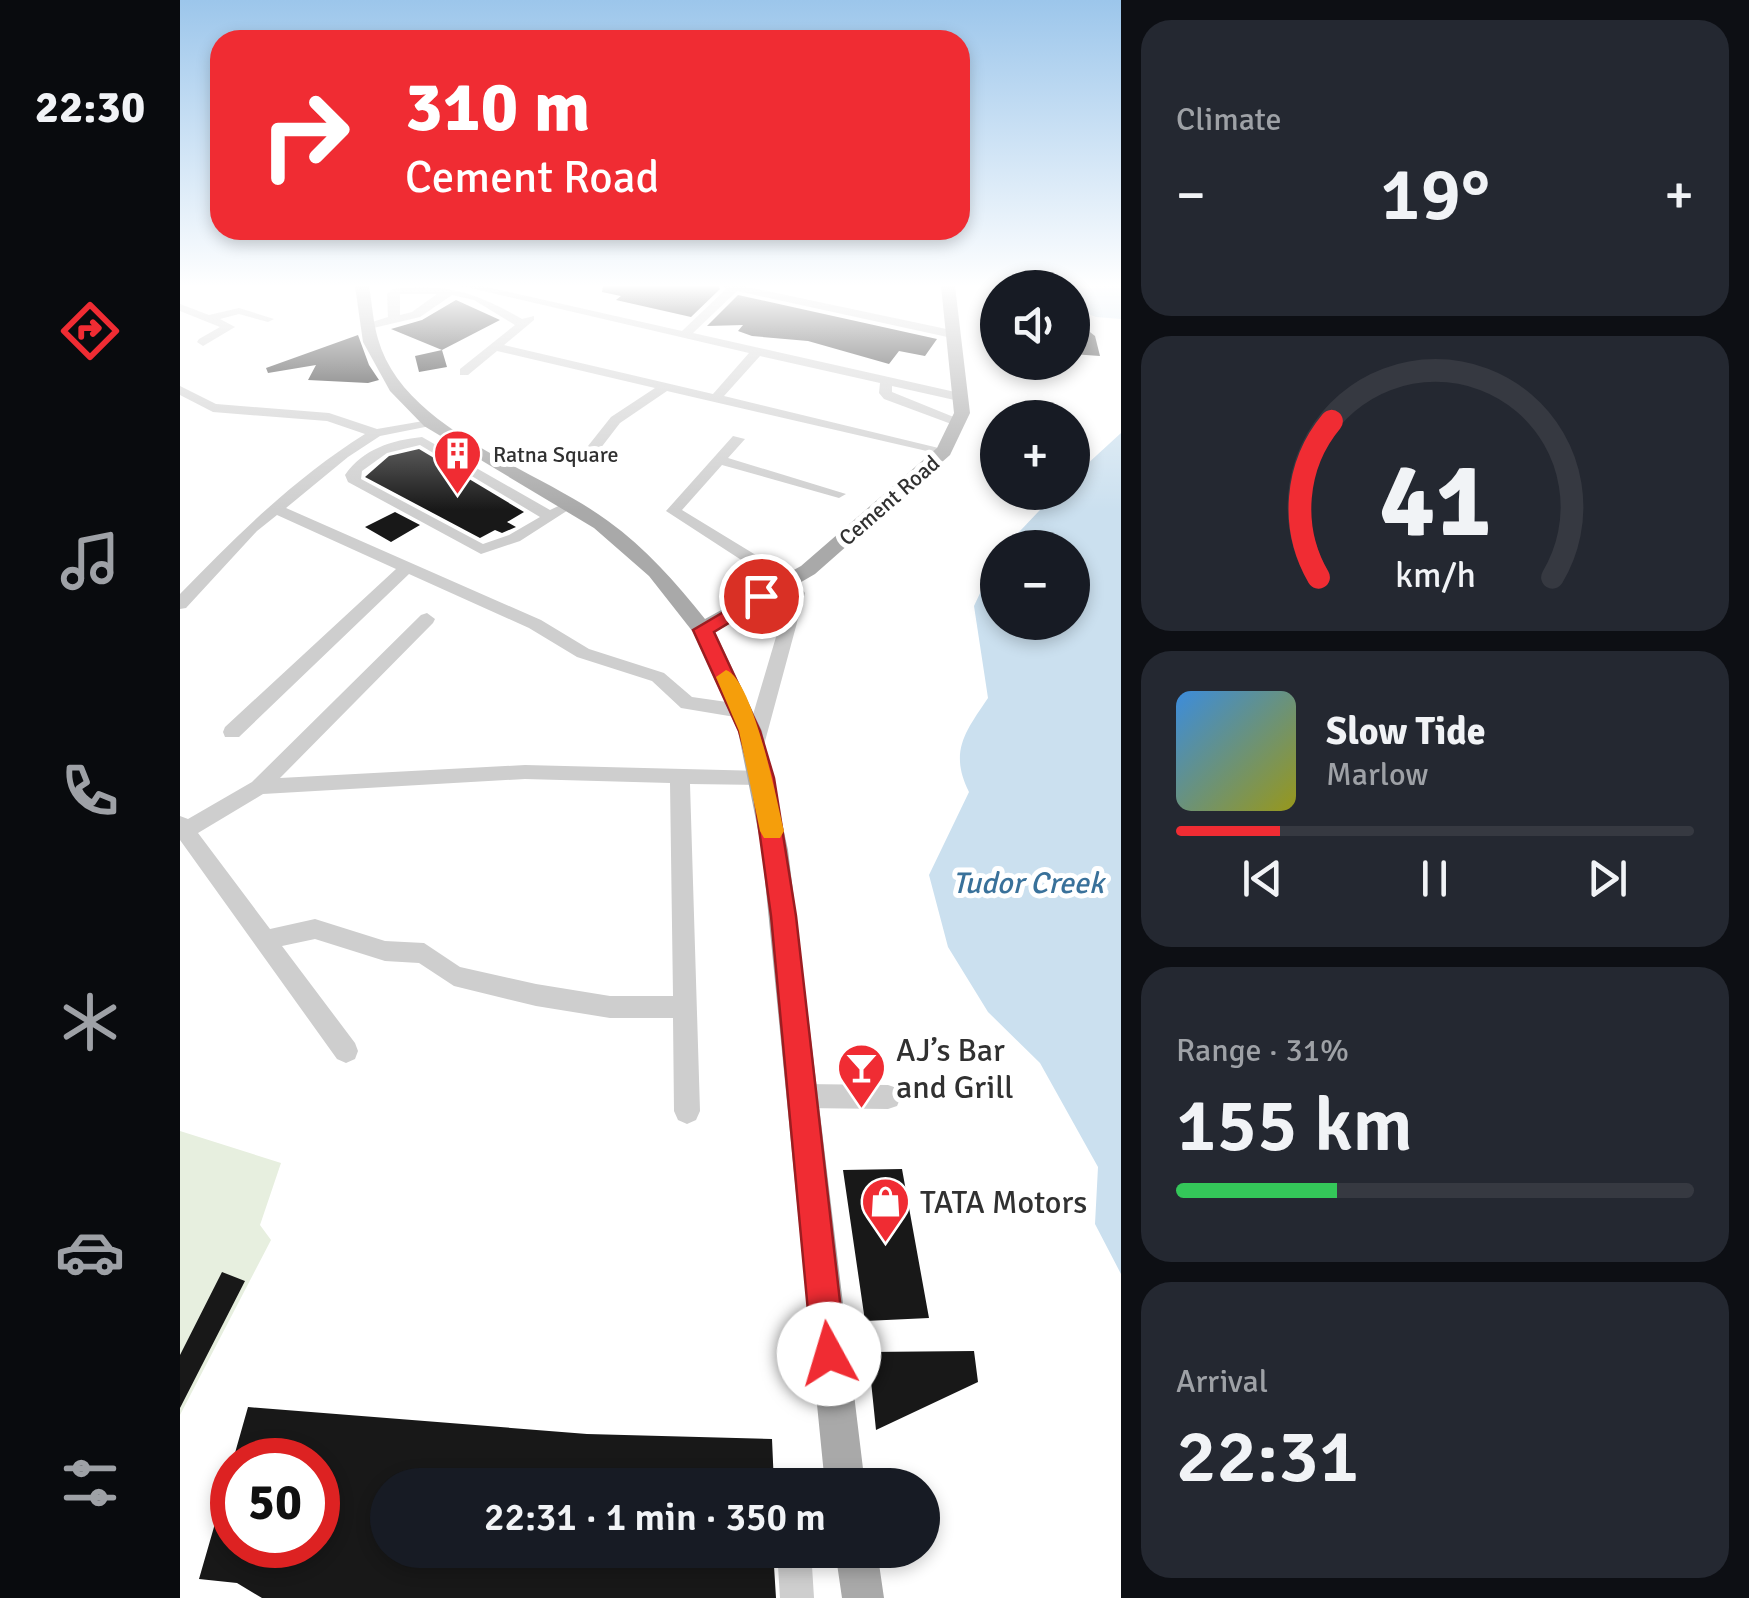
<!DOCTYPE html>
<html lang="en">
<head>
<meta charset="utf-8">
<style>
	body { margin:0; font-family:Signika,sans-serif; background:#242831; color:#f1f3f6; height:100vh; display:flex; flex-direction:column; font-size:38px; white-space:nowrap }
	* { box-sizing:border-box; margin:0 }
	p { font-size:32px; color:#9ea1a6 }
	.icon { flex:none; width:55px; height:55px; fill:none; stroke:currentColor; stroke-width:2; stroke-linecap:round; stroke-linejoin:round }
	.map { position:relative; flex:1; overflow:hidden }
	.panel { display:flex; flex-direction:column; gap:20px; padding:20px; background:#0d0f14; width:628px }
	.panel>* { flex:none }
	.guide { position:absolute; left:30px; top:30px; width:760px; height:210px; border-radius:30px; box-shadow:0 5px 15px #0003; background:#f02c33; color:#fff; overflow:hidden }
	.controls { position:absolute; left:800px; top:270px; display:grid; gap:20px }
	.controls a { display:grid; place-items:center; width:110px; height:110px; border-radius:50%; background:#171b24; box-shadow:0 5px 15px #0003; font-size:50px }
	.speed { position:absolute; left:30px; top:1438px; display:flex; gap:20px; font-size:50px; font-weight:700; text-align:center }
	.speed>* { display:grid; place-content:center; width:130px; height:130px; border-radius:50%; background:#171b24; box-shadow:0 5px 15px #0003; line-height:1 }
	.speed .limit { border:15px solid #d22; background:#fff; color:#111 }
	.pin { position:absolute; display:grid; place-items:center; width:85px; height:85px; color:#fff; margin:-42px; border:5px solid #fff; border-radius:50%; box-shadow:0 2px 10px #0007 }
	.me { position:absolute; width:110px; margin:-55px; rotate:354deg; stroke-linejoin:round; filter:drop-shadow(0 0 8px #0008) }
	.turn { display:flex; align-items:center; gap:35px; height:210px; padding:0 30px; font-size:45px }
	.turn .icon { width:130px; height:130px; stroke-width:2.5 }
	.turn b { display:block; font-size:70px; line-height:85px }
	.big { font-size:75px; font-weight:600; line-height:1.1 }
	.panel .card { flex:1; display:flex; flex-direction:column; justify-content:center; gap:15px; min-width:0; padding:0 35px; border-radius:30px; background:#242831 }
	.panel .dial { align-items:center; gap:0 }
	.dial svg { height:260px; overflow:visible; fill:none; stroke:#363941; stroke-width:7; stroke-linecap:round; text-anchor:middle }
	.dial text { fill:#f1f3f6; stroke:none }
	.song { display:flex; align-items:center; gap:30px }
	.cover { width:120px; height:120px; border-radius:15px; background:linear-gradient(135deg,hsl(210 70% 55%),hsl(60 70% 35%)) }
	.played { height:10px; border-radius:5px; background:linear-gradient(90deg,#f02c33 20%,#363941 20%) }
	.keys { display:flex; justify-content:space-around; direction:ltr }
	.heat { display:flex; justify-content:space-between; align-items:center; font-size:55px; direction:ltr }
	.charge { height:15px; border-radius:8px; background:linear-gradient(90deg,#34c759 31%,#363941 0) }
	.trip { position:absolute; left:190px; top:1468px; width:570px; height:100px; border-radius:50px; background:#171b24; box-shadow:0 5px 15px #0003; font-weight:600; line-height:100px; text-align:center }
	main { display:flex; flex:1; min-height:0 }
	.tabs { display:flex; flex-direction:column; width:180px; justify-content:space-around; align-items:center; background:#090b0e; color:#9ea1a6 }
	.tabs .icon { width:70px; height:70px }
	.tabs .on { color:#f02c33 }
	.tabs b { font-size:45px; color:#f1f3f6 }
	.map>svg:first-child { display:block }
	.green { fill:#e7efdf }
	.water { fill:#cbe0ef }
	.building { fill:#181818 }
	.lines { fill:none; stroke-linecap:round; stroke-linejoin:round }
	.minor { fill:#cecece; fill-rule:evenodd }
	.major { fill:#a9a9a9; fill-rule:evenodd }
	.route { fill:#f02c33; stroke:#9c1d21; stroke-width:2.5 }
	.slow { fill:#f59e0b }
	.labels { text-anchor:middle; stroke-width:10; stroke-linejoin:round; paint-order:stroke }
	.far-poi-label { font-size:22px; fill:#313131; stroke:#fff; text-anchor:start }
	.far-street-label { font-size:22px; fill:#313131; stroke:#fff }
	.water-label { font-size:30px; font-style:italic; fill:#39719a; stroke:#fff }
	.near-poi-label { font-size:32px; fill:#313131; stroke:#fff; text-anchor:start }
</style>
</head>
<body>
<main>
<nav class="tabs">
<b>22:30</b>
<svg class="icon on" aria-label="directions" viewBox="0 0 24 24"><path d="M12 3l9 9-9 9-9-9zM9 14v-3h6M13 9l2 2-2 2"/></svg>
<svg class="icon" aria-label="music" viewBox="0 0 24 24"><path d="M9 18V5l10-2v13"/><circle cx="6" cy="18" r="3"/><circle cx="16" cy="16" r="3"/></svg>
<svg class="icon" aria-label="phone" viewBox="0 0 24 24"><path d="M5 4h4l2 5-3 2q2 4 5 5l2-3 5 2v4C11 20 4 13 5 4z"/></svg>
<svg class="icon" aria-label="climate" viewBox="0 0 24 24"><path d="M12 3v18M4 7l16 10M4 17L20 7"/></svg>
<svg class="icon" aria-label="car" viewBox="0 0 24 24"><path d="M5 17H2v-5l4-1 3-4h7l3 4 3 1v5h-3M9 17h6M6 11h13"/><circle cx="7" cy="17" r="2"/><circle cx="17" cy="17" r="2"/></svg>
<svg class="icon" aria-label="filters" viewBox="0 0 24 24"><path d="M4 7h16M4 17h16"/><circle cx="9" cy="7" r="2"/><circle cx="15" cy="17" r="2"/></svg>
</nav>
<div class="map">
<svg width="942" height="1598" viewBox="0 0 942 1598">
	<rect width="100%" height="100%" fill="#fff"/>
	<path class="green" d="M0,1131L101,1163L80,1225L91,1240L0,1415Z"/>
	<path class="water" d="M855,286H941V319L916,317L893,308L892,288Z
		M941,433V1274L915,1224L918,1167L860,1063L808,1012L768,947L749,875L789,792C769,752 785,732 808,698L794,606L817,557L818,622H892V548L825,547L876,493L892,492L893,477Z"/>
	<path class="building" d="M423,286H538L540,289L511,317L436,300L441,296L422,292Z
		M558,295L757,339L745,356L719,351L709,364L628,341L572,336L558,331L563,325L527,326Z
		M276,300L320,320L262,350L211,329L242,320Z
		M892,324L901,325L915,336L920,356L892,354Z
		M178,335L189,365L199,380L188,383L128,380L136,365L88,373L86,368Z
		M262,350L267,367L239,372L235,356Z
		M239,449L344,512L327,522L336,527L322,533L315,530L300,538L185,477L209,456Z
		M215,512L240,525L211,542L185,527Z
		M722,1169L749,1318L685,1321L663,1170Z
		M42,1272L65,1281L0,1408V1355Z
		M794,1351L798,1382L696,1430L688,1352Z
		M68,1407L407,1434L592,1439L594,1485H208V1550H593L596,1598H82L57,1583L19,1579L49,1475L52,1476V1545H138V1460H53Z"/>
	<g class="lines">
		<path class="minor" d="M282,286H302L502,331L546,289L542,286H563L776,331L778,334L772,338L557,291L513,333L784,394L785,397L779,401L712,386V392L786,422L774,425L704,399L699,393L700,383L580,356L544,396L771,451L764,455L487,391L440,423L420,449H410L408,446L431,417L475,388L317,351L288,375H280V369L335,325L294,300L272,295L240,317L189,329L183,325L208,317L207,294L213,289C266,282 297,293 342,319L354,316V320L324,345L533,394L569,353ZM220,294H257L232,312L220,315Z
			M0,304L29,315L59,308L94,319L88,322L59,314L40,319L55,327L23,346L17,342L19,339L40,327L0,311Z
			M0,386L36,404L149,413L197,429L255,419V425L200,436L168,457L106,508L361,620L409,649L484,673L512,697L561,704L570,711L561,718L501,708L472,681L397,657L349,628L229,574L59,737H45L43,732L45,727L216,569L97,515L77,531L6,608L0,609V594C57,535 115,478 185,434L147,421L33,412L0,395Z
			M553,436L565,439L548,458L666,494L659,498L542,465L502,510L615,579L625,593L584,745L574,752L564,745L609,593L603,587L486,511Z
			M242,437L370,510L389,501L396,505L340,541L301,554L168,482L165,475C183,449 212,440 242,437ZM240,445L360,517L329,535L303,544L181,479L182,471L207,453Z
			M247,613L255,619L253,623L100,778L345,765L583,771L593,778L583,785L510,784L520,1111L516,1120L507,1124L498,1120L494,1111L493,1018H430L356,1006L274,986L239,963L205,961L135,939L102,946L175,1043L178,1051L175,1059L166,1063L157,1059L0,840V816L8,819L72,782L241,615ZM345,779L490,783L493,996H430L356,984L280,967L244,943L205,941L135,919L90,929L18,833L83,794Z
			M622,1084L708,1085L717,1088L721,1097L717,1106L708,1109L622,1108L613,1105L609,1096L613,1087Z
			M597,1550H631L634,1598H600Z"/>
		<path class="major" d="M175,286H189C192,303 193,322 198,339C224,431 358,469 428,521C466,548 496,583 525,619L621,566L757,448L774,413L761,286H775L790,413L770,455L635,574L535,632L582,731L608,850L685,1485H645L582,850L558,731L513,632L469,576L414,528L244,426L210,391L183,342Z
			M655,1550H697L704,1598H662Z"/>
	</g>
	<linearGradient id="sky" x2="0" y2="1"><stop stop-color="#9cc6eb"/><stop offset="0.56" stop-color="#fff"/><stop offset="1" stop-color="#fff" stop-opacity="0"/></linearGradient>
	<rect width="942" height="510" fill="url(#sky)"/>
	<path class="route" d="M581,590L587,592V600L534,632L580,731L594,778L616,916L666,1354L661,1366L649,1371L637,1366L632,1354L591,916L572,778L559,731L513,630Z"/>
	<path class="slow" d="M546,670C573,679 597,802 604,831L600,838H584L580,831L559,731L536,677Z"/>
	<defs>
		<symbol id="building-pin" viewBox="-11 -11 22 30"><path d="M0 17L-7.5 6A9.5 9.5 0 1 1 7.5 6Z" fill="#f02c33" stroke="#fff"/><path d="M-4-6H4V6H1V3H-1V6H-4ZM-2.5-4.3h1.7v1.8h-1.7ZM.8-4.3h1.7v1.8H.8ZM-2.5-1h1.7V.8h-1.7ZM.8-1h1.7V.8H.8Z" fill="#fff"/></symbol>
		<symbol id="bar-pin" viewBox="-11 -11 22 30"><path d="M0 17L-7.5 6A9.5 9.5 0 1 1 7.5 6Z" fill="#f02c33" stroke="#fff"/><path d="M-6-5H6L.8 .8V4.5H3.5V6h-7V4.5H-.8V.8Z" fill="#fff"/></symbol>
		<symbol id="shop-pin" viewBox="-11 -11 22 30"><path d="M0 17L-7.5 6A9.5 9.5 0 1 1 7.5 6Z" fill="#f02c33" stroke="#fff"/><path d="M-5-2.5h2.3a2.7 3.5 0 0 1 5.4 0H5L5.5 6h-11ZM-1.5-2.5h3a1.5 2.3 0 0 0-3 0Z" fill="#fff"/></symbol>
	</defs>
	<g fill-rule="evenodd">
		<use href="#building-pin" x="250" y="426" width="55" height="75"/>
		<use href="#bar-pin" x="654" y="1040" width="55" height="75"/>
		<use href="#shop-pin" x="678" y="1174" width="55" height="75"/>
	</g>
	<g class="labels">
		<g class="far-poi-label">
			<text x="313" y="462">Ratna Square</text>
		</g>
		<g class="far-street-label">
			<text transform="translate(709 500) rotate(-41)" y="8">Cement Road</text>
		</g>
		<g class="water-label">
			<text x="848" y="893">Tudor Creek</text>
		</g>
		<g class="near-poi-label">
			<text x="716" y="1061">AJ’s Bar<tspan x="716" dy="37">and Grill</tspan></text>
			<text x="740" y="1213">TATA Motors</text>
		</g>
	</g>
</svg>
<div class="controls">
<a><svg class="icon" aria-label="sound" viewBox="0 0 24 24"><path d="M4 9h4l5-4v14l-5-4H4zM17 9q2 3 0 6"/></svg></a>
<a>+</a>
<a>−</a>
</div>
<div class="speed"><div class="limit">50</div></div>
<div class="pin" style="left:581px;top:596px;background:#d93025"><svg class="icon" aria-label="arrive" viewBox="0 0 24 24"><path d="M6 21V4h12l-3 4 3 4H6"/></svg></div>
<svg class="me" style="left:649px;top:1354px" viewBox="-20 -20 40 40"><circle r="19" fill="#fff"/><path d="M0-13L10 11 0 6-10 11z" fill="#f02c33"/></svg>
<div class="trip">22:31 · 1 min · 350 m</div>
<div class="guide">
<div class="turn"><svg class="icon" aria-label="right" viewBox="0 0 24 24"><path d="M7 20v-9h11M14 6l5 5-5 5"/></svg><div><b>310 m</b>Cement Road</div></div>
</div>
</div>
<section class="panel">
<div class="card"><p>Climate</p>
<div class="heat"><a>−</a><b class="big">19°</b><a>+</a></div>
</div>
<div class="card dial"><svg viewBox="0 0 100 80">
<path d="M14 69A42 42 0 1 1 86 69"/>
<path d="M14 69A42 42 0 0 1 18 21" stroke="#f02c33"/>
<text x="50" y="56" font-size="32" font-weight="700">41</text>
<text x="50" y="72" font-size="11">km/h</text>
</svg></div>
<div class="card">
<div class="song"><i class="cover"></i><div><b>Slow Tide</b><p>Marlow</p></div></div>
<div class="played"></div>
<div class="keys"><svg class="icon" aria-label="previous" viewBox="0 0 24 24"><path d="M18 5L8 12l10 7zM5 5v14"/></svg><svg class="icon" aria-label="pause" viewBox="0 0 24 24"><path d="M8 5v14M16 5v14"/></svg><svg class="icon" aria-label="next" viewBox="0 0 24 24"><path d="M6 5l10 7-10 7zM19 5v14"/></svg></div>
</div>
<div class="card"><p>Range · 31%</p><b class="big">155 km</b><div class="charge"></div></div>
<div class="card"><p>Arrival</p><b class="big">22:31</b></div>
</section>
</main>
</body>
</html>
